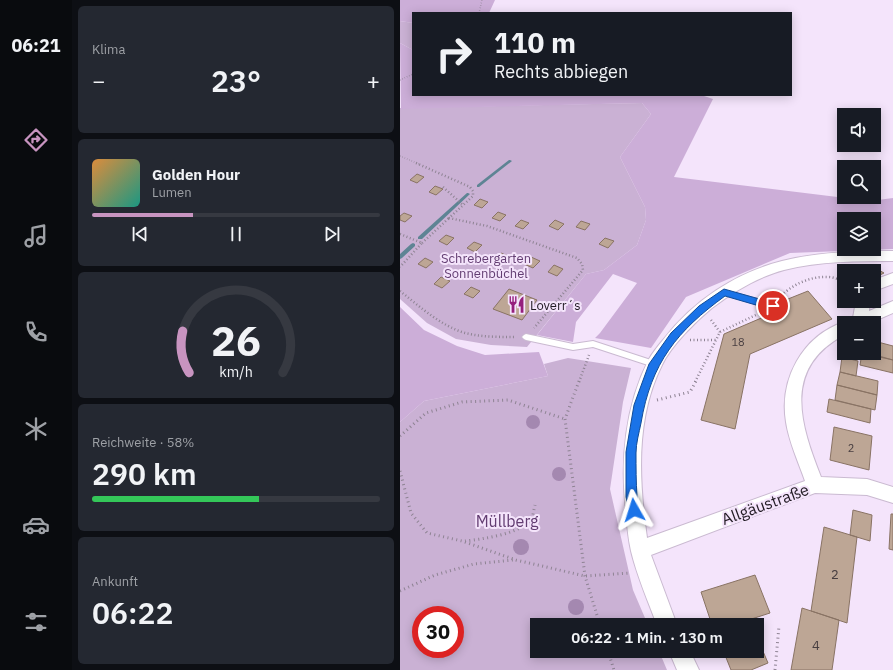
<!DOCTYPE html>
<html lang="de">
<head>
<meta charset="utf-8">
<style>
	body { margin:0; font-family:"IBM Plex Sans",sans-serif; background:#242831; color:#f1f3f6; height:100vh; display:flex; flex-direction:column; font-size:15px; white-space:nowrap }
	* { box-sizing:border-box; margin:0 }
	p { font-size:13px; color:#9ea1a6 }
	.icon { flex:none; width:22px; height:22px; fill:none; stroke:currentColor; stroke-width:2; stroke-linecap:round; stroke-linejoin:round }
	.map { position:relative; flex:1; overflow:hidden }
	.details { display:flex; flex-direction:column; gap:6px; padding:6px; background:#0d0f14; width:328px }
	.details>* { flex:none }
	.top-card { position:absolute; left:12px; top:12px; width:380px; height:84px; border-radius:0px; box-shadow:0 2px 10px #0003; background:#171b24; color:#f1f3f6; overflow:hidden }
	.buttons { position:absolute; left:437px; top:108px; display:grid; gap:8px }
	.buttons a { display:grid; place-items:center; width:44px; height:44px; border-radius:0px; background:#171b24; box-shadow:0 2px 10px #0003; font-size:20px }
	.speed { position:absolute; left:12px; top:606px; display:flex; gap:8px; font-size:20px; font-weight:700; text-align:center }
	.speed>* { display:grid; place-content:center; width:52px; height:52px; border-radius:50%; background:#171b24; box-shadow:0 2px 10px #0003; line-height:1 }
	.speed .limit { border:6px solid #d22; background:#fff; color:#111 }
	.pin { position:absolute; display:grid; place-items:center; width:34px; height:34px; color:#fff; margin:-17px; border:2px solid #fff; border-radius:50%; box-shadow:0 1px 4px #0007 }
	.me { position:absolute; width:44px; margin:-22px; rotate:354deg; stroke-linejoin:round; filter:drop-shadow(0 0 3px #0008) }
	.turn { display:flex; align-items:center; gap:14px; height:84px; padding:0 16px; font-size:18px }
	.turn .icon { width:52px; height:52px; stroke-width:2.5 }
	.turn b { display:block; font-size:28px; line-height:34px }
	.big { font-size:30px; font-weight:600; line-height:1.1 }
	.details .widget { flex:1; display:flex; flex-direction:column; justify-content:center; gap:6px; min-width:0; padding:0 14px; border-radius:6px; background:#242831 }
	.details .dial { align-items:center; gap:0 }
	.dial svg { height:104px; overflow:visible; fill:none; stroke:#363941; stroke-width:7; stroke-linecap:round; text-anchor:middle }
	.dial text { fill:#f1f3f6; stroke:none }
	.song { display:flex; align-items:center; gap:12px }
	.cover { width:48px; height:48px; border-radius:6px; background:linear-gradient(135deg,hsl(30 70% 55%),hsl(170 70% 35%)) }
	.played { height:4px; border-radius:2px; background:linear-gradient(90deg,#c894c0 35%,#363941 35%) }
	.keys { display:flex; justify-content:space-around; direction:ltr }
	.heat { display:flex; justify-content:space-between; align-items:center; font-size:22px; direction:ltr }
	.charge { height:6px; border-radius:3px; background:linear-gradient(90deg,#34c759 58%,#363941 0) }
	.trip { position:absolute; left:130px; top:618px; width:234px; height:40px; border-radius:0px; background:#171b24; box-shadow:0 2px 10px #0003; font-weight:600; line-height:40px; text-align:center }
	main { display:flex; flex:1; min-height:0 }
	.tab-bar { display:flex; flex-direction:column; width:72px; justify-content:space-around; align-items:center; background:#090b0e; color:#9ea1a6 }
	.tab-bar .icon { width:28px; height:28px }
	.tab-bar .selected { color:#c894c0 }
	.tab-bar b { font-size:18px; color:#f1f3f6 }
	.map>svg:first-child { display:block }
	.green { fill:#cab1d4; fill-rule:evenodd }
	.forest { fill:#ccaed8; fill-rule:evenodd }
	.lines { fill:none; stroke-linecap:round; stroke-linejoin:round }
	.stream { fill:#5e8494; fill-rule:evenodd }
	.building { fill:#bda695; stroke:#897364 }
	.lane-casing { stroke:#cabad1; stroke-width:2 }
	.street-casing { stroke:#cabad1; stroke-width:2 }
	.path-far2 { stroke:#8e8393; stroke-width:1.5; stroke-dasharray:0.5 2; stroke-linecap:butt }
	.path-far1 { stroke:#8e8393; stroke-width:2.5; stroke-dasharray:1 2.5; stroke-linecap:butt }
	.path { stroke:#8e8393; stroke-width:3; stroke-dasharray:1 3.5; stroke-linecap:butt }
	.lane { fill:#fff; fill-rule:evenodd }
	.street { fill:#fff; fill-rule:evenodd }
	.tree { fill:#a488b0 }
	.route { fill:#1a73e8; stroke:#114b97 }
	.labels { text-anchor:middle; stroke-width:4; stroke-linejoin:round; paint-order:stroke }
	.number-label { font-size:11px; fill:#483e40 }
	.park-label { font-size:13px; fill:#633d72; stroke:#f4e4fb }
	.poi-label { font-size:13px; fill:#211b23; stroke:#f4e4fb; text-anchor:start }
	.near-number-label { font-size:13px; fill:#483e40 }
	.near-street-label { font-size:16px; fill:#211b23; stroke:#f4e4fb }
	.near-park-label { font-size:16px; fill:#633d72; stroke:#f4e4fb }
</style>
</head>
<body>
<main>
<nav class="tab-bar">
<b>06:21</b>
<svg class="icon selected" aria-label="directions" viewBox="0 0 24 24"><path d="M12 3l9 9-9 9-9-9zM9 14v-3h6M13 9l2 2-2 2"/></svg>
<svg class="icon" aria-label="music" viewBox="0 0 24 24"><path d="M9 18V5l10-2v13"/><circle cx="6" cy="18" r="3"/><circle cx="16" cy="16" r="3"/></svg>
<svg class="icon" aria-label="phone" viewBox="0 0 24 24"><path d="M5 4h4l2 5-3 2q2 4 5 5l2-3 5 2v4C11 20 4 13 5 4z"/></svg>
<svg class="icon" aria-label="climate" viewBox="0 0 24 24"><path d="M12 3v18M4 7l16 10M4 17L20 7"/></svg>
<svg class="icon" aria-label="car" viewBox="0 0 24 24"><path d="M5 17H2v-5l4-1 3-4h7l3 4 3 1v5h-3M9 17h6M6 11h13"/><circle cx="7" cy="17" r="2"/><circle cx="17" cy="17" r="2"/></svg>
<svg class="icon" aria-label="filters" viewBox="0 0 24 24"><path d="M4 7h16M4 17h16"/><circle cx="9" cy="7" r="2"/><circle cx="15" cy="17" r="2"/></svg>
</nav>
<section class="details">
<div class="widget"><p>Klima</p>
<div class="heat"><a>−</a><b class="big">23°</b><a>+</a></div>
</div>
<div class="widget">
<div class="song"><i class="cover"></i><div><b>Golden Hour</b><p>Lumen</p></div></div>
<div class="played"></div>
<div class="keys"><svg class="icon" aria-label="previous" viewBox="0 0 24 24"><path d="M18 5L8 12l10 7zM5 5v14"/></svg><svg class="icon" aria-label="pause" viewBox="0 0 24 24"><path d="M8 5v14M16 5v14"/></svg><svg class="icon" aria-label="next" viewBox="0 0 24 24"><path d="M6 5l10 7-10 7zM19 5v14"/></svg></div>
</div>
<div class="widget dial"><svg viewBox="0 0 100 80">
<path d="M14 69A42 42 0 1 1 86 69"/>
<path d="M14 69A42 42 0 0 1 9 37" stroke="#c894c0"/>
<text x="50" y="56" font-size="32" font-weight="700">26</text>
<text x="50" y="72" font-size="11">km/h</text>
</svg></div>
<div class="widget"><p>Reichweite · 58%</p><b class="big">290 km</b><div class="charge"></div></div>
<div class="widget"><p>Ankunft</p><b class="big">06:22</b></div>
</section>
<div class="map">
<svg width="493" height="670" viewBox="0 0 493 670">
	<rect width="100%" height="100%" fill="#f4e4fb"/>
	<path class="green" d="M0,21L13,23V50L0,43Z
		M242,103L251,114L220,157L245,207L246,220L237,245L204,270L186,274L127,347L91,345L56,339L27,323L0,299V108Z
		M168,358L231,368L223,402L210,489L233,590L248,625H137V651H259L267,670H0V422L24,401L148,376L144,364ZM21,615H55V649H21Z"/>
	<path class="forest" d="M0,0H95L89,13H13V23L0,21Z
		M0,43L13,50V95H301L313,99L274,177L470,201L493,198V249L390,253L286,297L251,348L195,338L200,333L237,283L213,274L176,322L173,342L137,335L186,274L204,270L237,245L246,220L245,207L220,157L251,114L242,103L1,109ZM444,219H474V249H444Z
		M0,307L24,330L57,346L85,355L139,352L148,376L24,401L0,422Z"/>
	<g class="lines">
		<path class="stream" d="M109,160H110L112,161L79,187H77V185Z
			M67,193H68L70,194L22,239H18V237Z
			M13,243L15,244V246L2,258L0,259V254L11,244Z"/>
	</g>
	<path class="building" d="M17,174L24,177L17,183L10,180Z
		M35,186L43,189L36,195L29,192Z
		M80,199L88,202L82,208L74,205Z
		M98,212L106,215L100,221L92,218Z
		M4,213L12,216L5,222L0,220V216Z
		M121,220L129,223L123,229L115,226Z
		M155,220L164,224L158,230L149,226Z
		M181,221L190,224L185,230L176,227Z
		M46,235L54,238L47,245L39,241Z
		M205,238L214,241L208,248L199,244Z
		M74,242L82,245L75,252L67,248Z
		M101,253L110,257L104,264L95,260Z
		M131,257L140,261L133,268L124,264Z
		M25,258L33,262L26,268L18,264Z
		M154,265L163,269L157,276L148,272Z
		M470,265L484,273L474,278V271H456Z
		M41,277L50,281L42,288L34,284Z
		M71,287L80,291L73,298L64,294Z
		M109,289L137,300L122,320L93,309Z
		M408,291L432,319L350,354L335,429L301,420L324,334L387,307L383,301Z
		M474,341L493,346V360L468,353H474Z
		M462,353L493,360V373L460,365Z
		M442,357L458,361L456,376L440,372Z
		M440,372L478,381L477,395L437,385Z
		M437,385L477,395L475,410L435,400Z
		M429,399L471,409L470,423L427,412Z
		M434,427L472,436L469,470L430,460Z
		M453,510L472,515L470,541L450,535Z
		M491,514H493V550L489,549Z
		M424,527L457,537L447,623L411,611Z
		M355,575L370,613L333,625H312L301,592Z
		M402,608L439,620L432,670H391Z
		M357,642H359L368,663L351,670H331L325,655L335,651H357Z"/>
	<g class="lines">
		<defs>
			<path id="lane" d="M322,290H324L373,303L376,306L373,309L324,294L321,292Z
				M126,334L173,344L193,341L257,362L258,364L257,366L254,367L193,347L173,350L126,340L124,339L122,337L124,335Z"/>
			<path id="street" d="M493,251V261C457,261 420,261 384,270C358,277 333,292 312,308C295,322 271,346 262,365C235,419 239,481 247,538L405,481C398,461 389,442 386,422C379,380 402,336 444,322L447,323H444V335C382,368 400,424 421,477L467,479L493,487V503L467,495L415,493L251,555L277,625H257C248,601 237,576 231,551C228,538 227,525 226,512C220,461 225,406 249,359C253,352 258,346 263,340C293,301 335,273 382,261C418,252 456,251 493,251Z
				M493,273V284L474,291V280Z
				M456,301H470L469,311L493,301V313L470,323H449L453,318Z
				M269,651H290L299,670H277Z"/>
		</defs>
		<use href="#lane" class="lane-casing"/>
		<use href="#street" class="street-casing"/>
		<path class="path-far2" d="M79,13L82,0
			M0,80L13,74
			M0,156L19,164"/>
		<path class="path-far1" d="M16,163L70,187L73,191V196L49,218L87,226L177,258L182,264L183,270L134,328
			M43,187L63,205
			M0,234L22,243L0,267
			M22,243L49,218
			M0,291C19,306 41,326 65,333C81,337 99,337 115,337
			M379,298C391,285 410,276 428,277C434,277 439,280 444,281
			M311,320L320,332
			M290,340H316
			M179,382L189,355
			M295,382L320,332L358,314"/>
		<path class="path" d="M179,381L165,419L185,576L200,625
			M257,400L290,392L296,381
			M0,436L26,413L62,402L108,400L165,419
			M0,471L11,513L27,533L62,541L116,560L185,576L230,573
			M65,541C83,539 120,534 132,519L135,505
			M0,591L35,575L74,564L113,560
			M208,651L214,670
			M375,670L379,626"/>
		<use href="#lane" class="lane"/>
		<use href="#street" class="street"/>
	</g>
	<g class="tree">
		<circle cx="133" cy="422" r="7"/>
		<circle cx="159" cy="474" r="7"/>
		<circle cx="121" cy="547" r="8"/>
		<circle cx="176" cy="607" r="8"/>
	</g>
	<path class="route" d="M324,289L377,304L378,306L373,310L325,296C277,331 251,363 241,423C239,433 236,443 236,453C236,467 236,482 237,496C238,502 240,508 238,514L234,515L230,514L226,497V452L234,405L249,364L271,333L299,306Z"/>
	<defs>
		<symbol id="restaurant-bare" viewBox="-9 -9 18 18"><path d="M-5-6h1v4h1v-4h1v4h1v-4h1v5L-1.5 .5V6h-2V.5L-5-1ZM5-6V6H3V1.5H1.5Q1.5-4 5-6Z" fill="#951f7d" stroke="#f4e4fb" stroke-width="2.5" paint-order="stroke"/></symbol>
	</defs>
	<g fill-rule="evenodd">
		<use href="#restaurant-bare" x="104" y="292" width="25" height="25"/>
	</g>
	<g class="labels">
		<g class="number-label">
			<text x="338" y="346">18</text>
			<text x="451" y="452">2</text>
		</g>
		<g class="park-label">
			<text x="86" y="263">Schrebergarten<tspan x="86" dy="15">Sonnenbüchel</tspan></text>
		</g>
		<g class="poi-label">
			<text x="130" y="310">Loverr´s</text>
		</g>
		<g class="near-number-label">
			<text x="435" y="579">2</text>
			<text x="416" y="650">4</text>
		</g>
		<g class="near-street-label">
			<text transform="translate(365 504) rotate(-20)" y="6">Allgäustraße</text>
		</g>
		<g class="near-park-label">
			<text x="107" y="527">Müllberg</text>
		</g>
	</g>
</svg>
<div class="buttons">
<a><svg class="icon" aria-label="sound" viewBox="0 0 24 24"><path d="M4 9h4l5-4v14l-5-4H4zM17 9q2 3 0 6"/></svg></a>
<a><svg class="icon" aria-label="search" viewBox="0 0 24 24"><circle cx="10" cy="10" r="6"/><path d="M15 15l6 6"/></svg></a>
<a><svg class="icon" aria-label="layers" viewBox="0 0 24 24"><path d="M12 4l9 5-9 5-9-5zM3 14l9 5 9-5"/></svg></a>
<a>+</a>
<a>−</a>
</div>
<div class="speed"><div class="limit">30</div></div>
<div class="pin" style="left:373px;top:306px;background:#d93025"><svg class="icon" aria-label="arrive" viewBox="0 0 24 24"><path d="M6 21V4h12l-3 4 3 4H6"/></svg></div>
<svg class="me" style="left:234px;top:510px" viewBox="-20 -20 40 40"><path d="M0-17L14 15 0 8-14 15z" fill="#1a73e8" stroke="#fff" stroke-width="4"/></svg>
<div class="trip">06:22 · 1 Min. · 130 m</div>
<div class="top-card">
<div class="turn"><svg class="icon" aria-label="right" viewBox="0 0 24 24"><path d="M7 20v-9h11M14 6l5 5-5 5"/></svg><div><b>110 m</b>Rechts abbiegen</div></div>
</div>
</div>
</main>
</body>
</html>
